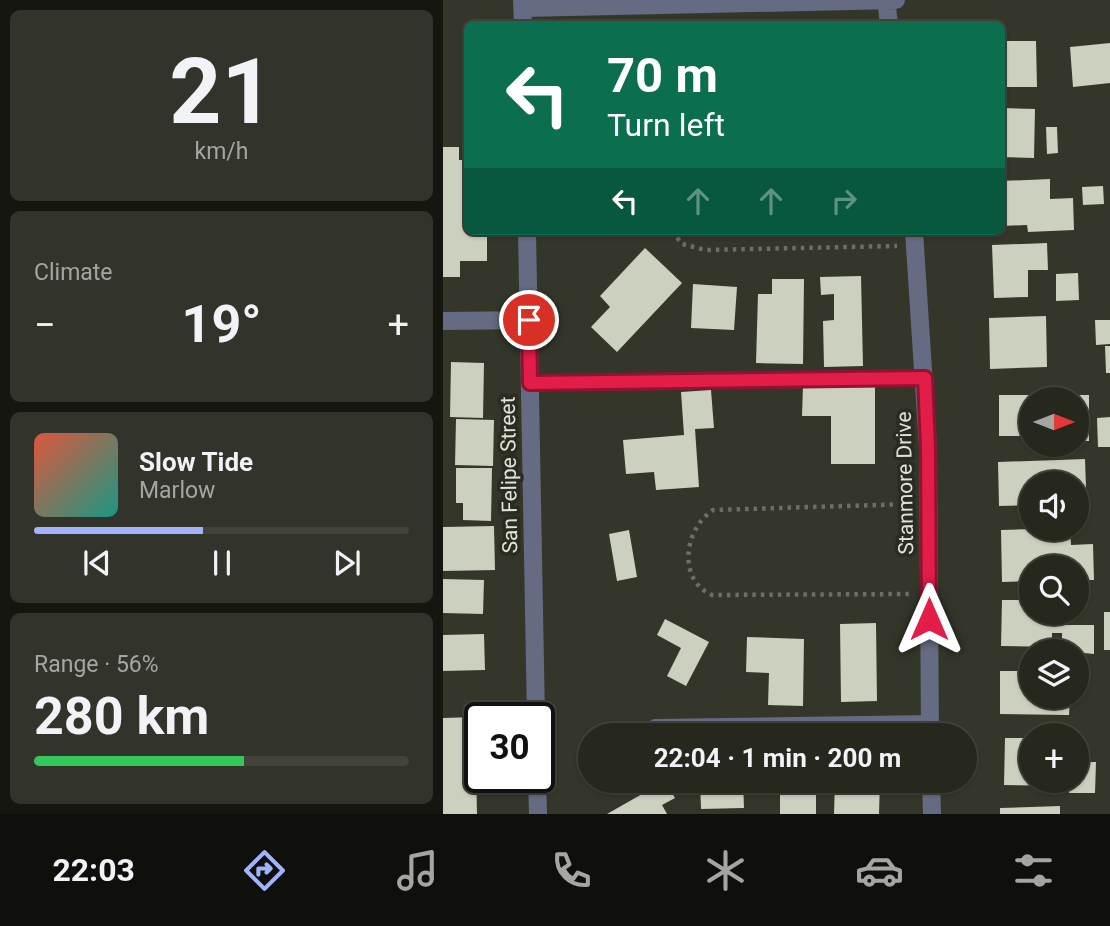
<!DOCTYPE html>
<html lang="en">
<head>
<meta charset="utf-8">
<style>
	body { margin:0; font-family:Roboto,sans-serif; background:#32342b; color:#f1f3f6; height:100vh; display:flex; flex-direction:column; font-size:26px; white-space:nowrap }
	* { box-sizing:border-box; margin:0 }
	p { font-size:23px; color:#a4a6a4 }
	.icon { flex:none; width:38px; height:38px; fill:none; stroke:currentColor; stroke-width:2; stroke-linecap:round; stroke-linejoin:round }
	.map { position:relative; flex:1; overflow:hidden }
	.sheet { display:flex; flex-direction:column; gap:10px; padding:10px; background:#151610; width:443px }
	.sheet>* { flex:none }
	.guide { position:absolute; left:21px; top:21px; width:541px; height:214px; border-radius:10px; box-shadow:0 2px 5px #0004,0 0 0 2px #42443c; background:#0b6e4f; color:#fff; overflow:hidden }
	.needle { width:46px; rotate:90deg }
	.fabs { position:absolute; left:576px; top:387px; display:grid; gap:14px }
	.fabs a { display:grid; place-items:center; width:70px; height:70px; border-radius:50%; background:#26281e; box-shadow:0 2px 5px #0004,0 0 0 2px #42443c; font-size:35px }
	.speed { position:absolute; left:21px; top:702px; display:flex; gap:14px; font-size:35px; font-weight:700; text-align:center }
	.speed>* { display:grid; place-content:center; width:91px; height:91px; border-radius:50%; background:#26281e; box-shadow:0 2px 5px #0004,0 0 0 2px #42443c; line-height:1 }
	.speed .limit { border:4px solid #111; border-radius:10px; background:#fff; color:#111 }
	.pin { position:absolute; display:grid; place-items:center; width:60px; height:60px; color:#fff; margin:-30px; border:4px solid #fff; border-radius:50%; box-shadow:0 2px 7px #0007 }
	.me { position:absolute; width:77px; margin:-38px; rotate:0deg; stroke-linejoin:round; filter:drop-shadow(0 0 5px #0008) }
	.turn { display:flex; align-items:center; gap:24px; height:147px; padding:0 28px; font-size:32px }
	.turn .icon { width:91px; height:91px; stroke-width:2.5 }
	.turn b { display:block; font-size:49px; line-height:60px }
	.lanes { display:flex; align-items:center; height:66px; padding:0 28px; background:#0003; justify-content:center; gap:35px; direction:ltr }
	.lanes .off { opacity:.35 }
	.big { font-size:52px; font-weight:700; line-height:1.1 }
	.sheet .tile { flex:1; display:flex; flex-direction:column; justify-content:center; gap:10px; min-width:0; padding:0 24px; border-radius:10px; background:#32342b }
	.sheet .dial { align-items:center; gap:0 }
	.dial b { font-size:91px; line-height:1 }
	.song { display:flex; align-items:center; gap:21px }
	.cover { width:84px; height:84px; border-radius:10px; background:linear-gradient(135deg,hsl(10 70% 55%),hsl(170 70% 35%)) }
	.played { height:7px; border-radius:4px; background:linear-gradient(90deg,#a1b3fd 45%,#42443c 45%) }
	.keys { display:flex; justify-content:space-around; direction:ltr }
	.heat { display:flex; justify-content:space-between; align-items:center; font-size:38px; direction:ltr }
	.charge { height:10px; border-radius:5px; background:linear-gradient(90deg,#34c759 56%,#42443c 0) }
	.trip { position:absolute; left:135px; top:723px; width:399px; height:70px; border-radius:35px; background:#26281e; box-shadow:0 2px 5px #0004,0 0 0 2px #42443c; font-weight:700; line-height:70px; text-align:center }
	.tabs { display:flex; height:112px; justify-content:space-around; align-items:center; background:#0f100c; color:#a4a6a4 }
	.tabs .icon { width:49px; height:49px }
	.tabs .selected { color:#a1b3fd }
	.tabs b { font-size:32px; color:#f1f3f6 }
	main { display:flex; flex:1; min-height:0 }
	.map>svg:first-child { display:block }
	.building { fill:#ccd0bf }
	.lines { fill:none; stroke-linecap:round; stroke-linejoin:round }
	.path { stroke:#6c6f62; stroke-width:4.5; stroke-dasharray:3.5 5; stroke-linecap:butt }
	.service { stroke:#656b82; stroke-width:14 }
	.minor { stroke:#656b82; stroke-width:18 }
	.tertiary { stroke:#656b82; stroke-width:18 }
	.route-casing { stroke:#92132f; stroke-width:18 }
	.route { stroke:#e11d48; stroke-width:12 }
	.labels { text-anchor:middle; stroke-width:7; stroke-linejoin:round; paint-order:stroke }
	.street-label { font-size:21px; fill:#e1e3da; stroke:#292c1e }
</style>
</head>
<body>
<main>
<section class="sheet">
<div class="tile dial"><b>21</b><p>km/h</p></div>
<div class="tile"><p>Climate</p>
<div class="heat"><a>−</a><b class="big">19°</b><a>+</a></div>
</div>
<div class="tile">
<div class="song"><i class="cover"></i><div><b>Slow Tide</b><p>Marlow</p></div></div>
<div class="played"></div>
<div class="keys"><svg class="icon" aria-label="previous" viewBox="0 0 24 24"><path d="M18 5L8 12l10 7zM5 5v14"/></svg><svg class="icon" aria-label="pause" viewBox="0 0 24 24"><path d="M8 5v14M16 5v14"/></svg><svg class="icon" aria-label="next" viewBox="0 0 24 24"><path d="M6 5l10 7-10 7zM19 5v14"/></svg></div>
</div>
<div class="tile"><p>Range · 56%</p><b class="big">280 km</b><div class="charge"></div></div>
</section>
<div class="map">
<svg width="668" height="814" viewBox="0 0 668 814">
	<rect width="100%" height="100%" fill="#333628"/>
	<path class="building" d="M558,41H593L594,87H558Z
		M668,43V83L630,87L627,47Z
		M558,108L592,109L591,158L558,157Z
		M603,127H614L615,153L604,154Z
		M0,147H16V160H24V231H44V261H17V277H0Z
		M607,179V199L630,198L631,230L585,232L584,225L558,226V181Z
		M660,186L661,204L640,205L639,187Z
		M604,243L605,270H585V297L551,298L549,245Z
		M202,248L239,283L174,352L148,327L167,307L157,296Z
		M635,273L636,300L613,301V274Z
		M418,276L420,366L381,367L380,321L391,320V294L378,295L377,277Z
		M329,279H361L360,364L313,363L315,294H329Z
		M250,284L294,287L291,330L248,328Z
		M603,316L604,367L547,369L546,318Z
		M652,320H668V344L653,345Z
		M662,346H668V373H663Z
		M8,362L41,363L40,418L7,417Z
		M360,385H432V464H388V416H359Z
		M268,390L271,428L252,429L256,487L213,490L211,472L183,474L180,440L241,435L238,392Z
		M556,395H646V441H634V399H588V436H556Z
		M668,417V447H655L654,418Z
		M13,419L51,420L50,466L12,465Z
		M642,459L643,488H634V483H588V505L556,506L555,462Z
		M13,468H49L48,521L20,520V503H13Z
		M51,526L52,570L0,571V527Z
		M627,528L628,545L650,544L651,580H634V567H588V581L559,582L558,530Z
		M186,530L194,577L174,581L166,534Z
		M0,579L41,580L40,614L0,613Z
		M559,600H588V612H619V625H651V654L619,651V633H609V647L558,646Z
		M661,612H668V650H661Z
		M222,619L266,642L243,686L224,676L238,648L214,635Z
		M433,623L434,701L398,702L397,624Z
		M41,634L42,670L0,671V635Z
		M304,637L361,639L360,706L325,705L326,673L303,672Z
		M557,671H588V696H627L626,715L557,714Z
		M32,717L34,814H0V718Z
		M562,738H588V780H634V762H653L652,793H626V786L561,785Z
		M257,780H300L301,808L258,809Z
		M325,780H373V814H337V784H325Z
		M392,780H437L436,814H391Z
		M222,781L232,798L219,805L224,814H164Z
		M617,806V814H557V808Z"/>
	<g class="lines">
		<path class="path" d="M229,231L239,244L262,250L454,246
			M467,504L270,510C241,529 234,580 269,595L469,594"/>
		<path class="service" d="M87,383L482,378
			M212,726L487,722"/>
		<path class="minor" d="M443,0L446,24
			M80,8L453,0
			M471,231L485,447L487,735
			M0,321L86,320
			M488,780L489,814"/>
		<path class="tertiary" d="M79,0L80,24
			M84,231L93,718
			M94,777L95,814"/>
	</g>
	<g class="lines">
		<defs>
			<path id="route" d="M86,320L87,383L482,378L485,447L486,619"/>
		</defs>
		<use href="#route" class="route-casing"/>
		<use href="#route" class="route"/>
	</g>
	<g class="labels">
		<g class="street-label">
			<text transform="translate(66 475) rotate(-91)" y="7">San Felipe Street</text>
			<text transform="translate(462 483) rotate(-91)" y="7">Stanmore Drive</text>
		</g>
	</g>
</svg>
<div class="fabs">
<a><svg class="needle" viewBox="-14 -14 28 28"><path d="M0-13l5 13h-10z" fill="#e53935"/><path d="M0 13l5-13h-10z" fill="#a4a6a4"/></svg></a>
<a><svg class="icon" aria-label="sound" viewBox="0 0 24 24"><path d="M4 9h4l5-4v14l-5-4H4zM17 9q2 3 0 6"/></svg></a>
<a><svg class="icon" aria-label="search" viewBox="0 0 24 24"><circle cx="10" cy="10" r="6"/><path d="M15 15l6 6"/></svg></a>
<a><svg class="icon" aria-label="layers" viewBox="0 0 24 24"><path d="M12 4l9 5-9 5-9-5zM3 14l9 5 9-5"/></svg></a>
<a>+</a>
</div>
<div class="speed"><div class="limit">30</div></div>
<div class="pin" style="left:86px;top:320px;background:#d93025"><svg class="icon" aria-label="arrive" viewBox="0 0 24 24"><path d="M6 21V4h12l-3 4 3 4H6"/></svg></div>
<svg class="me" style="left:486px;top:619px" viewBox="-20 -20 40 40"><path d="M0-17L14 15 0 8-14 15z" fill="#e11d48" stroke="#fff" stroke-width="4"/></svg>
<div class="trip">22:04 · 1 min · 200 m</div>
<div class="guide">
<div class="turn"><svg class="icon" aria-label="left" viewBox="0 0 24 24"><path d="M17 20v-9H6M10 6l-5 5 5 5"/></svg><div><b>70 m</b>Turn left</div></div>
<div class="lanes"><svg class="icon" aria-label="left" viewBox="0 0 24 24"><path d="M17 20v-9H6M10 6l-5 5 5 5"/></svg><svg class="icon off" aria-label="ahead" viewBox="0 0 24 24"><path d="M12 20V5M6 11l6-6 6 6"/></svg><svg class="icon off" aria-label="ahead" viewBox="0 0 24 24"><path d="M12 20V5M6 11l6-6 6 6"/></svg><svg class="icon off" aria-label="right" viewBox="0 0 24 24"><path d="M7 20v-9h11M14 6l5 5-5 5"/></svg></div>
</div>
</div>
</main>
<nav class="tabs">
<b>22:03</b>
<svg class="icon selected" aria-label="directions" viewBox="0 0 24 24"><path d="M12 3l9 9-9 9-9-9zM9 14v-3h6M13 9l2 2-2 2"/></svg>
<svg class="icon" aria-label="music" viewBox="0 0 24 24"><path d="M9 18V5l10-2v13"/><circle cx="6" cy="18" r="3"/><circle cx="16" cy="16" r="3"/></svg>
<svg class="icon" aria-label="phone" viewBox="0 0 24 24"><path d="M5 4h4l2 5-3 2q2 4 5 5l2-3 5 2v4C11 20 4 13 5 4z"/></svg>
<svg class="icon" aria-label="climate" viewBox="0 0 24 24"><path d="M12 3v18M4 7l16 10M4 17L20 7"/></svg>
<svg class="icon" aria-label="car" viewBox="0 0 24 24"><path d="M5 17H2v-5l4-1 3-4h7l3 4 3 1v5h-3M9 17h6M6 11h13"/><circle cx="7" cy="17" r="2"/><circle cx="17" cy="17" r="2"/></svg>
<svg class="icon" aria-label="filters" viewBox="0 0 24 24"><path d="M4 7h16M4 17h16"/><circle cx="9" cy="7" r="2"/><circle cx="15" cy="17" r="2"/></svg>
</nav>
</body>
</html>
